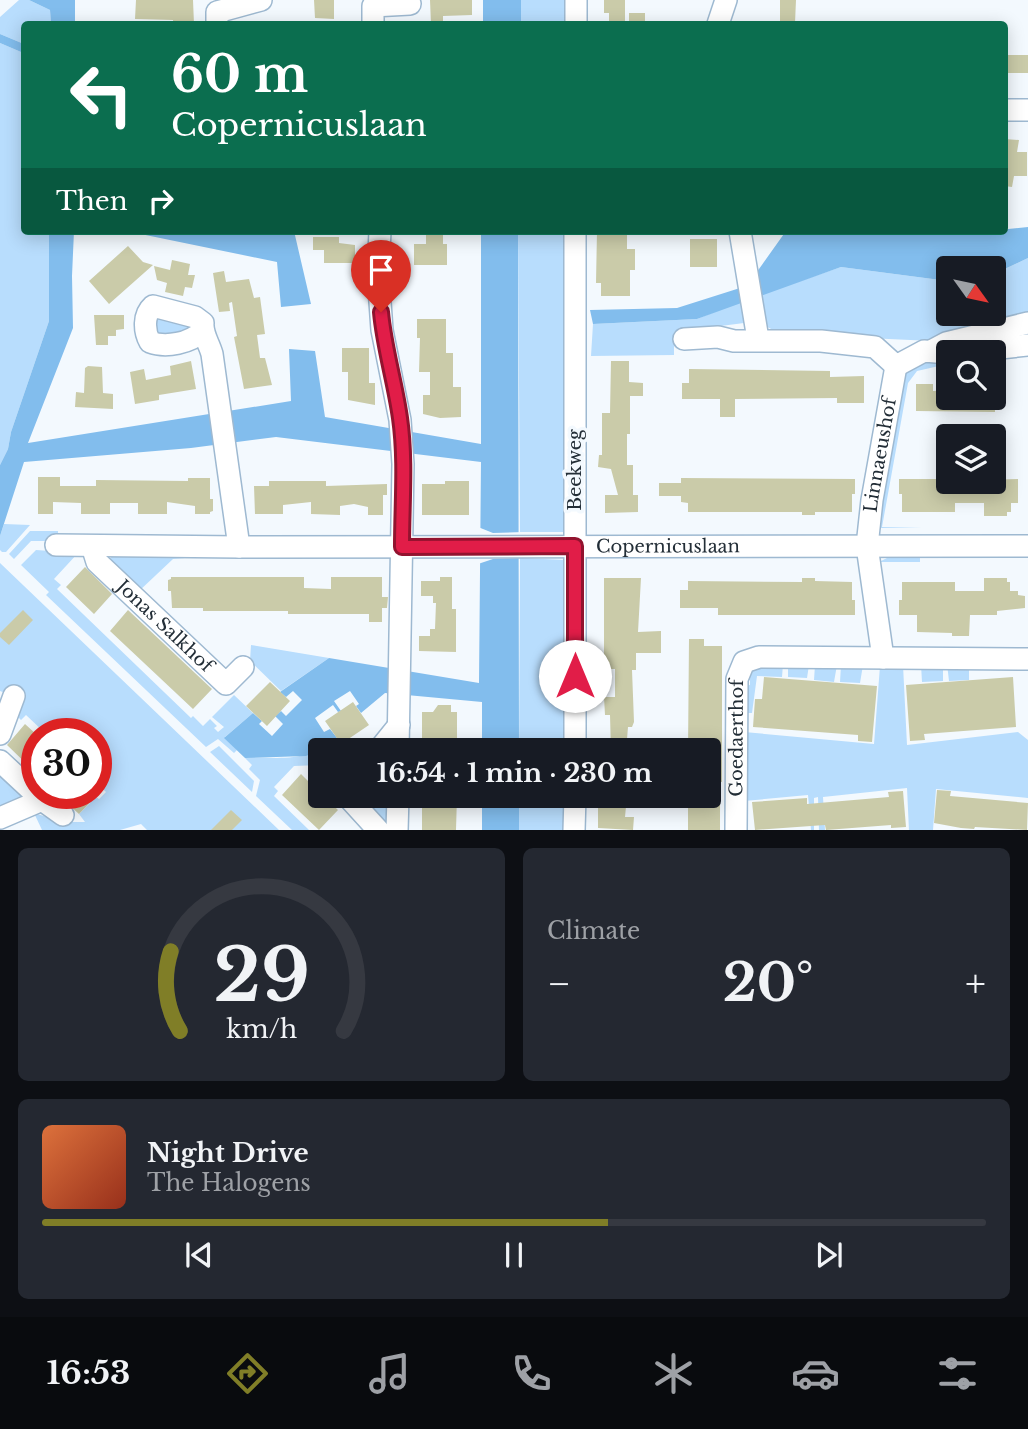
<!DOCTYPE html>
<html lang="en">
<head>
<meta charset="utf-8">
<style>
	body { margin:0; font-family:"Libre Baskerville",serif; background:#242831; color:#f1f3f6; height:100vh; display:flex; flex-direction:column; font-size:26px; white-space:nowrap }
	* { box-sizing:border-box; margin:0 }
	p { font-size:23px; color:#9ea1a6 }
	.icon { flex:none; width:38px; height:38px; fill:none; stroke:currentColor; stroke-width:2; stroke-linecap:round; stroke-linejoin:round }
	.map { position:relative; height:830px; overflow:hidden }
	.side { display:flex; flex-direction:column; gap:18px; padding:18px; background:#0d0f14; flex:1 }
	.side>* { flex:none }
	.hud { position:absolute; left:21px; top:21px; width:987px; height:214px; border-radius:7px; box-shadow:0 4px 18px #0003; background:#0b6e4f; color:#fff; overflow:hidden }
	.needle { width:46px; rotate:123deg }
	.fabs { position:absolute; left:936px; top:256px; display:grid; gap:14px }
	.fabs a { display:grid; place-items:center; width:70px; height:70px; border-radius:7px; background:#171b24; box-shadow:0 4px 18px #0003; font-size:35px }
	.speed { position:absolute; left:21px; top:718px; display:flex; gap:14px; font-size:35px; font-weight:700; text-align:center }
	.speed>* { display:grid; place-content:center; width:91px; height:91px; border-radius:50%; background:#171b24; box-shadow:0 4px 18px #0003; line-height:1 }
	.speed .limit { border:10px solid #d22; background:#fff; color:#111 }
	.pin { position:absolute; display:grid; place-items:center; width:60px; height:60px; color:#fff; margin:-72px -30px; border-radius:50% 50% 50% 0; rotate:-45deg; box-shadow:0 0 7px #0007 }
	.pin .icon { rotate:45deg }
	.me { position:absolute; width:77px; margin:-38px; rotate:0deg; stroke-linejoin:round; filter:drop-shadow(0 0 5px #0008) }
	.turn { display:flex; align-items:center; gap:24px; height:147px; padding:0 35px; font-size:32px }
	.turn .icon { width:91px; height:91px; stroke-width:2.5 }
	.turn b { display:block; font-size:49px; line-height:60px }
	.then { display:flex; align-items:center; height:66px; padding:0 35px; background:#0003; gap:14px; font-size:26px }
	.big { font-size:52px; font-weight:700; line-height:1.1 }
	.side .tile { flex:1; display:flex; flex-direction:column; justify-content:center; gap:10px; min-width:0; padding:0 24px; border-radius:10px; background:#242831 }
	.side .dial { align-items:center; gap:0 }
	.dial svg { height:182px; overflow:visible; fill:none; stroke:#363941; stroke-width:7; stroke-linecap:round; text-anchor:middle }
	.dial text { fill:#f1f3f6; stroke:none }
	.song { display:flex; align-items:center; gap:21px }
	.cover { width:84px; height:84px; border-radius:10px; background:linear-gradient(135deg,hsl(20 70% 55%),hsl(10 70% 35%)) }
	.played { height:7px; border-radius:4px; background:linear-gradient(90deg,#807e27 60%,#363941 60%) }
	.keys { display:flex; justify-content:space-around; direction:ltr }
	.heat { display:flex; justify-content:space-between; align-items:center; font-size:38px; direction:ltr }
	.side .tiles { flex:1; display:grid; gap:18px; grid-template-columns:1fr 1fr }
	.tile:last-child { grid-column:span 2 }
	.trip { position:absolute; left:308px; top:738px; width:413px; height:70px; border-radius:7px; background:#171b24; box-shadow:0 4px 18px #0003; font-weight:700; line-height:70px; text-align:center }
	.tab-bar { display:flex; height:112px; justify-content:space-around; align-items:center; background:#090b0e; color:#9ea1a6 }
	.tab-bar .icon { width:49px; height:49px }
	.tab-bar .selected { color:#807e27 }
	.tab-bar b { font-size:32px; color:#f1f3f6 }
	.map>svg:first-child { display:block }
	.green { fill:#b8ddfd }
	.water { fill:#82bded }
	.pier { fill:#f3f9fe }
	.building { fill:#cacba9 }
	.lines { fill:none; stroke-linecap:round; stroke-linejoin:round }
	.minor-casing { stroke:#9eb9d1; stroke-width:24 }
	.minor { stroke:#fff; stroke-width:21 }
	.route-casing { stroke:#92132f; stroke-width:18 }
	.route { stroke:#e11d48; stroke-width:12 }
	.labels { text-anchor:middle; stroke-width:7; stroke-linejoin:round; paint-order:stroke }
	.street-label { font-size:18px; fill:#232e37; stroke:#f3f9fe }
</style>
</head>
<body>
<div class="map">
<svg width="1028" height="831" viewBox="0 0 1028 831">
	<rect width="100%" height="100%" fill="#f3f9fe"/>
	<path class="green" d="M19,0H29L50,10L51,24H24V44L0,34V17Z
		M521,0H568V24H521Z
		M0,43L21,52L22,61L24,62V231H49V321L11,432L8,449L0,465Z
		M518,231H568L567,531L564,532H520Z
		M1028,258V317L932,341L824,336L773,330L762,324L754,297L841,267L948,281V313H994V274Z
		M744,300V323L674,332V355L591,356L593,324L697,319Z
		M158,318L193,325L190,332L160,335L157,332L155,320Z
		M935,362L939,366L917,371L908,383L882,527L922,528H878L905,372L915,363Z
		M4,524L30,525L6,552H2L0,550V536Z
		M30,531H58V541H31L14,559L9,554Z
		M36,550L78,553L54,579L61,585L57,589L191,718L193,716L203,726L210,719L217,726L214,728L218,732L224,727L212,717L234,695L253,713L225,737L237,750L234,753L218,739L206,747L46,595L49,592L21,565Z
		M114,554H186L185,558L173,559L138,592L125,580L128,576L125,573L121,576L108,561Z
		M889,557H920V562H879Z
		M520,558L566,560L567,751H519Z
		M0,563L279,830L148,831L141,824L120,830H42L34,813L63,822H85L79,814L96,797L99,799L106,792L96,782V733H45L26,715L21,720L13,712L18,698L0,691Z
		M251,645L329,658L281,691L250,661Z
		M751,664H783L782,677L757,676L752,713H744V686L750,685V680L744,679Z
		M788,664L809,665L807,678L788,677Z
		M947,664H969V680L949,681Z
		M815,665H837L834,682L814,680Z
		M841,665H863L860,683L840,682Z
		M903,665L907,745L1018,732L1028,740V798L936,789L933,830L909,831L907,788L823,797L825,830L819,831L818,797L814,798V830H811L808,795L744,801V732L874,744L880,666Z
		M921,665H943V681L922,682Z
		M337,738L346,751H320V765L294,766L274,787L278,791L274,796L309,830H292L256,796L260,780L249,769L252,765L245,758C283,757 305,763 337,738Z
		M219,746L254,781L252,792L210,752Z
		M0,775L25,798L0,811Z
		M357,796H388V823L386,824Z
		M519,796H567V830L519,831Z"/>
	<path class="water" d="M29,0H75V24H51L50,10Z
		M483,0H521V24H483Z
		M0,34L24,44V62H22L21,52L0,43Z
		M1028,227V258L994,274V268H948V281L841,267L697,319L593,324L590,310L677,308L740,288L754,276L786,231L979,232Z
		M49,231H74L72,276L73,328L28,443L291,401L289,349L315,351L325,417L481,444V231H518L519,751H482V702L385,693L361,713L356,706L359,704L350,691L334,701L341,711L338,712L333,705L315,718L324,732L330,729L337,738L326,747L306,756L245,758L224,738L253,713L262,721L259,724L272,736L283,724L275,716L281,711L286,716L302,700L293,691L286,697L280,692L329,658L479,683L481,462L276,437L191,448L24,462L0,536V465L8,449L11,432L49,321Z
		M126,231H294L311,304L281,307L277,262Z
		M482,796H519V830H482Z"/>
	<path class="pier" d="M478,527L493,533L524,532L523,558L493,559L478,564Z"/>
	<path class="building" d="M136,0H193L194,24H173V20L135,19Z
		M314,0H334V19L315,18Z
		M430,0H472V15L443,16V24H431Z
		M604,0H625V21H609V13H604Z
		M780,0H796L795,23H780Z
		M629,13H645V24H629Z
		M1004,55H1028V73H1004Z
		M1004,139L1019,140L1017,152H1027V176H1014L1012,187L1004,186Z
		M426,231H443V244H447V265H414V244H426Z
		M597,231H627V249H635V270H630V296H601V283H596Z
		M313,237H339V243L355,245V263H324V250H313Z
		M690,239H717V267H690Z
		M128,246L143,262L153,265L109,304L89,281Z
		M172,260L190,264L188,275H195L192,288L185,287L183,296L165,292L167,283L157,280L154,266L170,270Z
		M224,271L226,282L249,279L254,298L260,297L265,334L257,335L260,358H265L272,385L244,389L234,337L237,336L232,302L229,303L230,311L219,312L213,273Z
		M94,315H124V329L116,330V336H108V345H96Z
		M417,319H446V353H453V387H461V417L440,418L423,414V395H430V372H419L420,338H417Z
		M342,348H369V383H375V405L348,400V372H342Z
		M191,361L196,389L159,395V400L135,404L130,372L144,369L146,380L171,375L170,366Z
		M611,361H629V382L643,383V396H630V434H627V465H633V495H638V512L605,513V495H618L611,469L598,467L599,455H602V413H610Z
		M88,366L102,367L103,393L113,394V409L75,407L76,392L84,393L85,368Z
		M689,369L830,371V377L864,376V403H837V398L735,399V417H720V399H682V383H689Z
		M916,384H933V391L947,390V397H995V412L916,411Z
		M38,477H60V486H96V480L188,481V478H210V499H213V511L210,512V514H195V506L167,502V514H138V503H110V514H81V503L53,502V514H38Z
		M681,478L855,479V494H852V512H815V515H802V512H688V503L681,502V496H659V483H681Z
		M899,479H948V481L1018,479V503H1011V512H1007V516H984V503H955V512H902V494H899Z
		M269,481H326V486L387,484V495H383V515H368V507L354,504L340,506V515L311,514V502L283,505V514H255L254,486H269Z
		M445,481H469V515H422V484H445Z
		M85,567L112,594L94,614L66,587Z
		M171,577H304V588L331,589V577H382V597H388L387,608H382V622H369V614H288V611H203V608H172L171,591H168V580L171,579Z
		M440,577H452V609H456V652L419,651V636H430V629H435L436,603H433V596H421V581H440Z
		M604,578H641L638,632L661,631V653H636V670H632L634,722L632,727H628L626,751H611L610,715H605L604,697H615V669H607V664L604,663Z
		M802,578H815V581L852,582V600H855V615H718V608H680V590H688V581L802,582Z
		M984,578H1007V582H1010V591H1018V595L1025,596V608L997,611V615H970L969,636H952V633L917,632V615H899V600H902V582H955V591H984Z
		M23,610L33,620L9,645L0,637V633Z
		M128,610L212,689L193,709L110,631Z
		M689,639H704V646H722V782H709V751H688Z
		M764,677L877,686L872,742L858,741V735L753,727L755,699H762Z
		M1013,677L1016,727L924,734L925,740L910,741L906,685Z
		M270,682L290,701L267,726L246,706Z
		M353,702L369,725L341,744L325,721Z
		M438,705H451V712H457V751H422V712H433Z
		M25,724L37,735V774L7,745Z
		M301,774L320,793V796H324L338,810L319,830L282,795Z
		M937,790L951,791L950,796L1028,803L1027,830L975,827L974,829L961,828L934,823Z
		M903,791L906,827L891,828V825L826,830L825,825L755,830L752,802L807,798V804L889,797L888,792Z
		M56,793H99L79,814Z
		M422,796H457L456,830H422Z
		M598,796H627L625,817H634L633,830L598,828Z
		M688,796H720V830H688Z
		M231,810L242,820L232,830H211Z"/>
	<g class="lines">
		<defs>
			<g id="minor">
				<path d="M217,24V12L261,0"/>
				<path d="M373,24V6L410,4"/>
				<path d="M576,24V0"/>
				<path d="M718,24L726,0"/>
				<path d="M1004,110H1028"/>
				<path d="M380,231L378,274L382,330L400,420L403,464L398,751"/>
				<path d="M740,231L758,339"/>
				<path d="M202,331C191,343 166,348 150,342C144,331 143,315 153,306L195,317L203,323C202,334 209,343 212,354L239,547"/>
				<path d="M684,339L718,337L734,341H821L875,347L896,366L924,351L948,353"/>
				<path d="M931,351L946,343L1028,323"/>
				<path d="M972,351L1028,345"/>
				<path id="s1" d="M56,545L239,547L1028,546"/>
				<path id="s2" d="M92,546L97,562L226,684L243,667"/>
				<path id="s3" d="M883,658L867,546L872,500L896,366"/>
				<path d="M0,734L14,696"/>
				<path d="M378,751L399,725"/>
				<path d="M575,751V231"/>
				<path d="M0,761L42,800L63,815"/>
				<path d="M347,796L379,831"/>
				<path d="M0,818L42,800"/>
				<path d="M397,831L398,796"/>
				<path d="M574,831L575,796"/>
				<path id="s4" d="M736,831L737,679L744,662L759,657L1028,659"/>
			</g>
		</defs>
		<use href="#minor" class="minor-casing"/>
		<use href="#minor" class="minor"/>
	</g>
	<g class="lines">
		<defs>
			<path id="route" d="M381,312C384,347 395,382 400,418C406,460 402,504 402,547L575,546V676"/>
		</defs>
		<use href="#route" class="route-casing"/>
		<use href="#route" class="route"/>
	</g>
	<g class="labels">
		<g class="street-label">
			<text dy="6" stroke="none"><textPath href="#s3" startOffset="205">Linnaeushof</textPath></text>
			<text transform="translate(575 470) rotate(-90)" y="6">Beekweg</text>
			<text dy="6" stroke="none"><textPath href="#s1" startOffset="612">Copernicuslaan</textPath></text>
			<text dy="6" stroke="none"><textPath href="#s2" startOffset="110">Jonas Salkhof</textPath></text>
			<text dy="6" stroke="none"><textPath href="#s4" startOffset="93">Goedaerthof</textPath></text>
		</g>
	</g>
</svg>
<div class="fabs">
<a><svg class="needle" viewBox="-14 -14 28 28"><path d="M0-13l5 13h-10z" fill="#e53935"/><path d="M0 13l5-13h-10z" fill="#9ea1a6"/></svg></a>
<a><svg class="icon" aria-label="search" viewBox="0 0 24 24"><circle cx="10" cy="10" r="6"/><path d="M15 15l6 6"/></svg></a>
<a><svg class="icon" aria-label="layers" viewBox="0 0 24 24"><path d="M12 4l9 5-9 5-9-5zM3 14l9 5 9-5"/></svg></a>
</div>
<div class="speed"><div class="limit">30</div></div>
<div class="pin" style="left:381px;top:312px;background:#d93025"><svg class="icon" aria-label="arrive" viewBox="0 0 24 24"><path d="M6 21V4h12l-3 4 3 4H6"/></svg></div>
<svg class="me" style="left:575px;top:676px" viewBox="-20 -20 40 40"><circle r="19" fill="#fff"/><path d="M0-13L10 11 0 6-10 11z" fill="#e11d48"/></svg>
<div class="trip">16:54 · 1 min · 230 m</div>
<div class="hud">
<div class="turn"><svg class="icon" aria-label="left" viewBox="0 0 24 24"><path d="M17 20v-9H6M10 6l-5 5 5 5"/></svg><div><b>60 m</b>Copernicuslaan</div></div>
<div class="then">Then<svg class="icon" aria-label="right" viewBox="0 0 24 24"><path d="M7 20v-9h11M14 6l5 5-5 5"/></svg></div>
</div>
</div>
<section class="side">
<div class="tiles">
<div class="tile dial"><svg viewBox="0 0 100 80">
<path d="M14 69A42 42 0 1 1 86 69"/>
<path d="M14 69A42 42 0 0 1 10 34" stroke="#807e27"/>
<text x="50" y="56" font-size="32" font-weight="700">29</text>
<text x="50" y="72" font-size="11">km/h</text>
</svg></div>
<div class="tile"><p>Climate</p>
<div class="heat"><a>−</a><b class="big">20°</b><a>+</a></div>
</div>
<div class="tile">
<div class="song"><i class="cover"></i><div><b>Night Drive</b><p>The Halogens</p></div></div>
<div class="played"></div>
<div class="keys"><svg class="icon" aria-label="previous" viewBox="0 0 24 24"><path d="M18 5L8 12l10 7zM5 5v14"/></svg><svg class="icon" aria-label="pause" viewBox="0 0 24 24"><path d="M8 5v14M16 5v14"/></svg><svg class="icon" aria-label="next" viewBox="0 0 24 24"><path d="M6 5l10 7-10 7zM19 5v14"/></svg></div>
</div>
</div>
</section>
<nav class="tab-bar">
<b>16:53</b>
<svg class="icon selected" aria-label="directions" viewBox="0 0 24 24"><path d="M12 3l9 9-9 9-9-9zM9 14v-3h6M13 9l2 2-2 2"/></svg>
<svg class="icon" aria-label="music" viewBox="0 0 24 24"><path d="M9 18V5l10-2v13"/><circle cx="6" cy="18" r="3"/><circle cx="16" cy="16" r="3"/></svg>
<svg class="icon" aria-label="phone" viewBox="0 0 24 24"><path d="M5 4h4l2 5-3 2q2 4 5 5l2-3 5 2v4C11 20 4 13 5 4z"/></svg>
<svg class="icon" aria-label="climate" viewBox="0 0 24 24"><path d="M12 3v18M4 7l16 10M4 17L20 7"/></svg>
<svg class="icon" aria-label="car" viewBox="0 0 24 24"><path d="M5 17H2v-5l4-1 3-4h7l3 4 3 1v5h-3M9 17h6M6 11h13"/><circle cx="7" cy="17" r="2"/><circle cx="17" cy="17" r="2"/></svg>
<svg class="icon" aria-label="filters" viewBox="0 0 24 24"><path d="M4 7h16M4 17h16"/><circle cx="9" cy="7" r="2"/><circle cx="15" cy="17" r="2"/></svg>
</nav>
</body>
</html>
